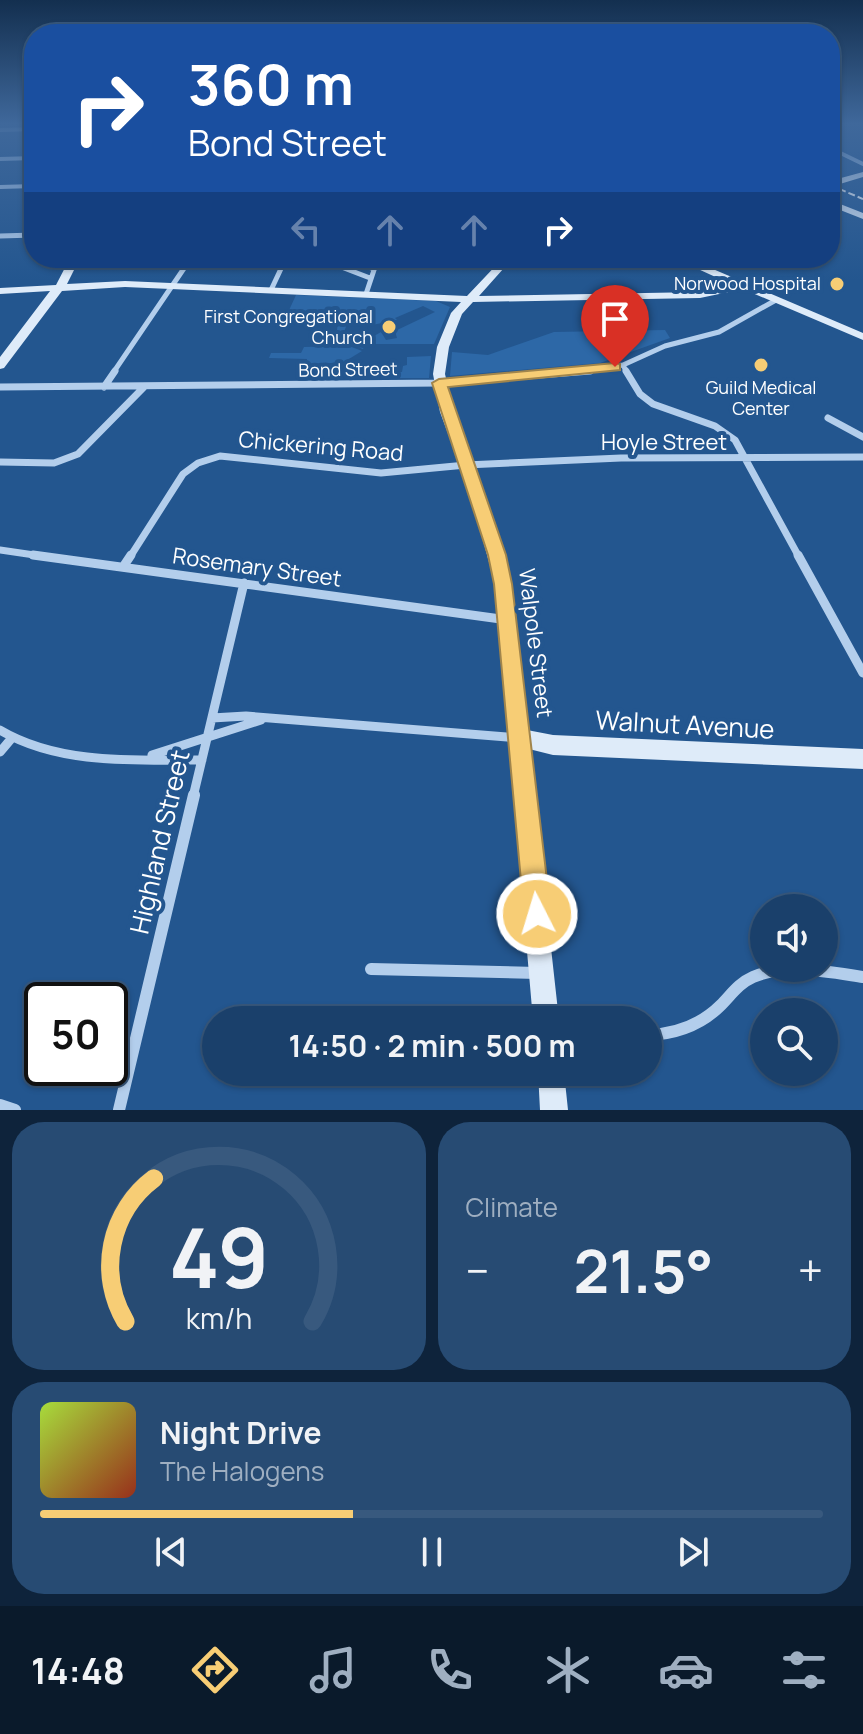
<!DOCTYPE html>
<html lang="en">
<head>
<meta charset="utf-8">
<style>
	body { margin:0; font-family:Manrope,sans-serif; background:#274b73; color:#f1f3f6; height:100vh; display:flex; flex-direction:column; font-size:30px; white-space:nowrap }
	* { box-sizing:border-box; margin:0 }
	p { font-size:26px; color:#9fafc1 }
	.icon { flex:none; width:44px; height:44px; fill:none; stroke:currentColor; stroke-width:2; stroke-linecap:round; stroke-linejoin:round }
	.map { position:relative; height:1110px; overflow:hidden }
	.sheet { display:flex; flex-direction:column; gap:12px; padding:12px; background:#0e233b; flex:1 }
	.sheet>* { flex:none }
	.guide { position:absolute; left:24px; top:24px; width:816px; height:244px; border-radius:32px; box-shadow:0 2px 6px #0004,0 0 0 2px #38597e; background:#1a4fa0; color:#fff; overflow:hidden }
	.controls { position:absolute; left:750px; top:894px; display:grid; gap:16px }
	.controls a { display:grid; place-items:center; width:88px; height:88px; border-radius:50%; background:#1a406b; box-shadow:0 2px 6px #0004,0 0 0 2px #38597e; font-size:40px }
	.speed { position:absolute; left:24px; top:982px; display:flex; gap:16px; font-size:40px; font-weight:700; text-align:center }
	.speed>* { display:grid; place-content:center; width:104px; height:104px; border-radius:50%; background:#1a406b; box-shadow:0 2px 6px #0004,0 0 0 2px #38597e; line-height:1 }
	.speed .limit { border:4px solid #111; border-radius:12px; background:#fff; color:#111 }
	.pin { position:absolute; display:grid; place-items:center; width:68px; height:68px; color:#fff; margin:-82px -34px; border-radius:50% 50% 50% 0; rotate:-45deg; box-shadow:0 0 8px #0007 }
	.pin .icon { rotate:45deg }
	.me { position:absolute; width:88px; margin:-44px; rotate:355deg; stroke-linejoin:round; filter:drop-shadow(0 0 6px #0008) }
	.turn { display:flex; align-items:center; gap:28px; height:168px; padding:0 32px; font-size:36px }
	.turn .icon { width:104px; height:104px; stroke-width:2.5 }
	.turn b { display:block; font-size:56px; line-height:68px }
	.lanes { display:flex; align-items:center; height:76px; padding:0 32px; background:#0003; justify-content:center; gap:40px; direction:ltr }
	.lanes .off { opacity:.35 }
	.big { font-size:60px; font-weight:700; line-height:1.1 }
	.sheet .card { flex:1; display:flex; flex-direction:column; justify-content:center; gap:12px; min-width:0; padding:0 28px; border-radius:32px; background:#274b73 }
	.sheet .dial { align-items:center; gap:0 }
	.dial svg { height:208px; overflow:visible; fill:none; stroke:#38597e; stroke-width:7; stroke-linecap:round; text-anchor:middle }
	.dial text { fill:#f1f3f6; stroke:none }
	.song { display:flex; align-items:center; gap:24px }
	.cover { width:96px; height:96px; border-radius:12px; background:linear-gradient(135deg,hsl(80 70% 55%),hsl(10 70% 35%)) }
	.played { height:8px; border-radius:4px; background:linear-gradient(90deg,#f7cd75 40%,#38597e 40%) }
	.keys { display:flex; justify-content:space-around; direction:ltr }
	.heat { display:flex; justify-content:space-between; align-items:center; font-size:44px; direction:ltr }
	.sheet .tiles { flex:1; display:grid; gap:12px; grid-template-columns:1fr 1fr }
	.card:last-child { grid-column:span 2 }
	.trip { position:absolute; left:202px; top:1006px; width:460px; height:80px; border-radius:40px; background:#1a406b; box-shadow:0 2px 6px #0004,0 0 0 2px #38597e; font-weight:700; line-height:80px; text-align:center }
	.menu { display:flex; height:128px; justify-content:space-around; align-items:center; background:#0a1a2b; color:#9fafc1 }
	.menu .icon { width:56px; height:56px }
	.menu .selected { color:#f7cd75 }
	.menu b { font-size:36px; color:#f1f3f6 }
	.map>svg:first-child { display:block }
	.green { fill:#2d68a7 }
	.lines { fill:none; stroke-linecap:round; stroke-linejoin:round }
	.street-far4 { stroke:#b3ceec; stroke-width:4 }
	.street-far3 { stroke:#b3ceec; stroke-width:5 }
	.street-far2 { stroke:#b3ceec; stroke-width:7 }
	.street-far1 { stroke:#b3ceec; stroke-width:9 }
	.street { stroke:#b3ceec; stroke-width:12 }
	.secondary { fill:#deebf9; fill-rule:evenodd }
	.rail { stroke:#fff; stroke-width:2; stroke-dasharray:7 3; stroke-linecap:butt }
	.route { fill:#f7cd75; stroke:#a1854c; stroke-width:2 }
	.poi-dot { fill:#f7cd75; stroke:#23568f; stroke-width:3 }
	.labels { text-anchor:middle; stroke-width:8; stroke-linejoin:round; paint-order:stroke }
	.far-poi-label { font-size:18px; fill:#fff; stroke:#23568f; text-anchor:end }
	.far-street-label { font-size:18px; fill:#fff; stroke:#23568f }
	.street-label { font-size:22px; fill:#fff; stroke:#23568f }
	.near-street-label { font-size:26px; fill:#fff; stroke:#23568f }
</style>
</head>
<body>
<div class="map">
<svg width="863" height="1110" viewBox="0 0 863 1110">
	<rect width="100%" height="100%" fill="#23568f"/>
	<path class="green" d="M296,295L436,301L450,307L434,344H365L363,349L352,345L353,340H367L381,332L386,340L397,338L395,331L435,312L423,306L395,318L397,320L372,325L374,320L349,319L342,337H336L338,322L285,319Z
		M665,330L670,338L600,363L450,376L452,352L488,355L554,332Z
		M349,346L362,351L344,362L306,365L307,359L269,358L271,353H301L304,347Z
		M431,356L429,378H347L348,369H356V373L402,372L403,366L407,365V357Z"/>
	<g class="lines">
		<path class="street-far4" d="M0,130L34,129
			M830,148L863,164
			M0,159L34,158
			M0,187L34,186"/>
		<path class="street-far3" d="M0,236L34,235
			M318,258L370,278
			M342,258L374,269
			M271,290L286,258
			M366,294L378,258
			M623,365L627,373
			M113,373L191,258
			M565,373L623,365L665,346L719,332L776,300"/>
		<path class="street-far2" d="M626,371L640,394L653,404L715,426L735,440L799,557
			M0,387L439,383L590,371
			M104,387L115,371
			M828,418L863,437
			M0,462L54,463L78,454L144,387
			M0,550L48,557
			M130,557L183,474L198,463L220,456L381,473L466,465L621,458L863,457"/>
		<path class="street-far1" d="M33,555L508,620
			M798,555L863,673
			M123,567L131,555
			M212,718L246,716L518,738
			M0,730C59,765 136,760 202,760
			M0,752L11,739
			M152,755L261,720
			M193,797L244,583"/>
		<path class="street" d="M371,969L537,973
			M648,1035C675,1034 701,1025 721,1005C731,995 739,983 753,977C786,963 829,972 863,977
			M0,1105L15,1110
			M119,1110L194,795"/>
		<path class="secondary" d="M863,172V177L830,187V181Z
			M830,200L863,213V219L830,206Z
			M70,258H80L67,284L125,281L467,296L503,258H513L479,296L700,292L733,285L674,258H687L863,333V340L743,289L700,298L473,302L462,314L449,347L445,374L454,412L484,493L511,584L527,730L553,735L863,749V769L553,755L529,749L559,1020H533L495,584L470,493L440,412L433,374L437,347L451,313L461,302L125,287L62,291L4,368L0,369V357L50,291L0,294V288L56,285Z
			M538,1072H564L568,1110H540Z"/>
		<path class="rail" d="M830,185L863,199"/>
	</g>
	<linearGradient id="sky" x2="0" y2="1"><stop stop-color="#132f4f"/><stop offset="0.44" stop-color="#3f689b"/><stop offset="1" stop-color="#3f689b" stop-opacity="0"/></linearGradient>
	<rect width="863" height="281" fill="url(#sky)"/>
	<path class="route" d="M615,363L620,364V370L448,387L506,555L512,584L551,914L547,924L537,928L528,924L524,914L494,584L488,555L432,383L439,379Z"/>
	<g class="poi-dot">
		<circle cx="837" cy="284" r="8"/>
		<circle cx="389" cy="327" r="8"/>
		<circle cx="761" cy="365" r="8"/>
	</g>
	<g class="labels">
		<g class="far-poi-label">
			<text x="821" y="290">Norwood Hospital</text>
			<text x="373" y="323">First Congregational<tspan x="373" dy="21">Church</tspan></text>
			<text x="761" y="394" text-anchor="middle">Guild Medical<tspan x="761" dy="21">Center</tspan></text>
		</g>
		<g class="far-street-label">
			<text transform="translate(348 370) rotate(-1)" y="6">Bond Street</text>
		</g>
		<g class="street-label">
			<text x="664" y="450">Hoyle Street</text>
			<text transform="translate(321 446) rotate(5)" y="8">Chickering Road</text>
			<text transform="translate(257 567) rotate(8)" y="8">Rosemary Street</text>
			<text transform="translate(536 643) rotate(83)" y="8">Walpole Street</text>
		</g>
		<g class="near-street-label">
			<text transform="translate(685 725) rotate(3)" y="9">Walnut Avenue</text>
			<text transform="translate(160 842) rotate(-77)" y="9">Highland Street</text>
		</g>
	</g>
</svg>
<div class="controls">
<a><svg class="icon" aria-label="sound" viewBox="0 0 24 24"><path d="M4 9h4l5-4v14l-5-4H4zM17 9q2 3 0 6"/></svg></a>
<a><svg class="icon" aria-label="search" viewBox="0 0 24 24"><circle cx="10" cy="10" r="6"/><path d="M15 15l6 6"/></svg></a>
</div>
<div class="speed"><div class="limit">50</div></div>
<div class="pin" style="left:615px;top:367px;background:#d93025"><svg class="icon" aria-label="arrive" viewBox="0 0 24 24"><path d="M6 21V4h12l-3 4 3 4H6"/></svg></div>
<svg class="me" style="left:537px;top:914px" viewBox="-20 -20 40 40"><circle r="17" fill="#f7cd75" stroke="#fff" stroke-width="3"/><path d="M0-11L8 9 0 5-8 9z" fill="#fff"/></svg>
<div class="trip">14:50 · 2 min · 500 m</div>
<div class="guide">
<div class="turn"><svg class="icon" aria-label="right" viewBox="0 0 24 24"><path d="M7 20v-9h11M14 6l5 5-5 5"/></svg><div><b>360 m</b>Bond Street</div></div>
<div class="lanes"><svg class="icon off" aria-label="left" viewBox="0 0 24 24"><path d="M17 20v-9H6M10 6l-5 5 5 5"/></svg><svg class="icon off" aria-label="ahead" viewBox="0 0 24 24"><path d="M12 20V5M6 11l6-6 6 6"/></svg><svg class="icon off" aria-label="ahead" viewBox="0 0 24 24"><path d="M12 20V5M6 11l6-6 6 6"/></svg><svg class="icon" aria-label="right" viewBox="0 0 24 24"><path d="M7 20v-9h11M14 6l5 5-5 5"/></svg></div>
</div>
</div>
<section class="sheet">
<div class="tiles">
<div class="card dial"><svg viewBox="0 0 100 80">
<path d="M14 69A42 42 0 1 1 86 69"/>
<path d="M14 69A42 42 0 0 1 25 14" stroke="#f7cd75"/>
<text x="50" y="56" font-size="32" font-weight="700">49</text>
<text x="50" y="72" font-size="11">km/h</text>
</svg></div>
<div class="card"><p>Climate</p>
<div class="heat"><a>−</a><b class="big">21.5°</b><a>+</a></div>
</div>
<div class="card">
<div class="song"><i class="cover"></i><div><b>Night Drive</b><p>The Halogens</p></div></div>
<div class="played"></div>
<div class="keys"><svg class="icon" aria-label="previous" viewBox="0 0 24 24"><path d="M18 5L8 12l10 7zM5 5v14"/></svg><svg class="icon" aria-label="pause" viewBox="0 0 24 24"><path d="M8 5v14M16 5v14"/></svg><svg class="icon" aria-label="next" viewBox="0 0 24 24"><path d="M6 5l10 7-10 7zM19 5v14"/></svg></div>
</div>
</div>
</section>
<nav class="menu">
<b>14:48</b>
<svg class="icon selected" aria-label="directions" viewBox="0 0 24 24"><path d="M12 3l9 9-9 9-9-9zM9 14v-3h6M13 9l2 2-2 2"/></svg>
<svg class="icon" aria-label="music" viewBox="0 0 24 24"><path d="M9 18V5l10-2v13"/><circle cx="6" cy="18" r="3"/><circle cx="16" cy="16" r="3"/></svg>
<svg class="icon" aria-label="phone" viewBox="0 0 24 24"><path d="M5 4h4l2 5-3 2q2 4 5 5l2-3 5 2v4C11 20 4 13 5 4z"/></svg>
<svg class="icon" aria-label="climate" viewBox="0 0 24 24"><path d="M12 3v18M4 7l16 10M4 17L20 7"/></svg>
<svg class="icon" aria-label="car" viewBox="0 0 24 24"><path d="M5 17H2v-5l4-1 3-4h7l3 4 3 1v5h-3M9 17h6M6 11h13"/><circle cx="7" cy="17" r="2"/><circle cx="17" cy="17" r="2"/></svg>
<svg class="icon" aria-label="filters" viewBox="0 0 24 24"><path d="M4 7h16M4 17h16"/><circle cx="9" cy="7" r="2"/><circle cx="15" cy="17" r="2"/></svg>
</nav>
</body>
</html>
